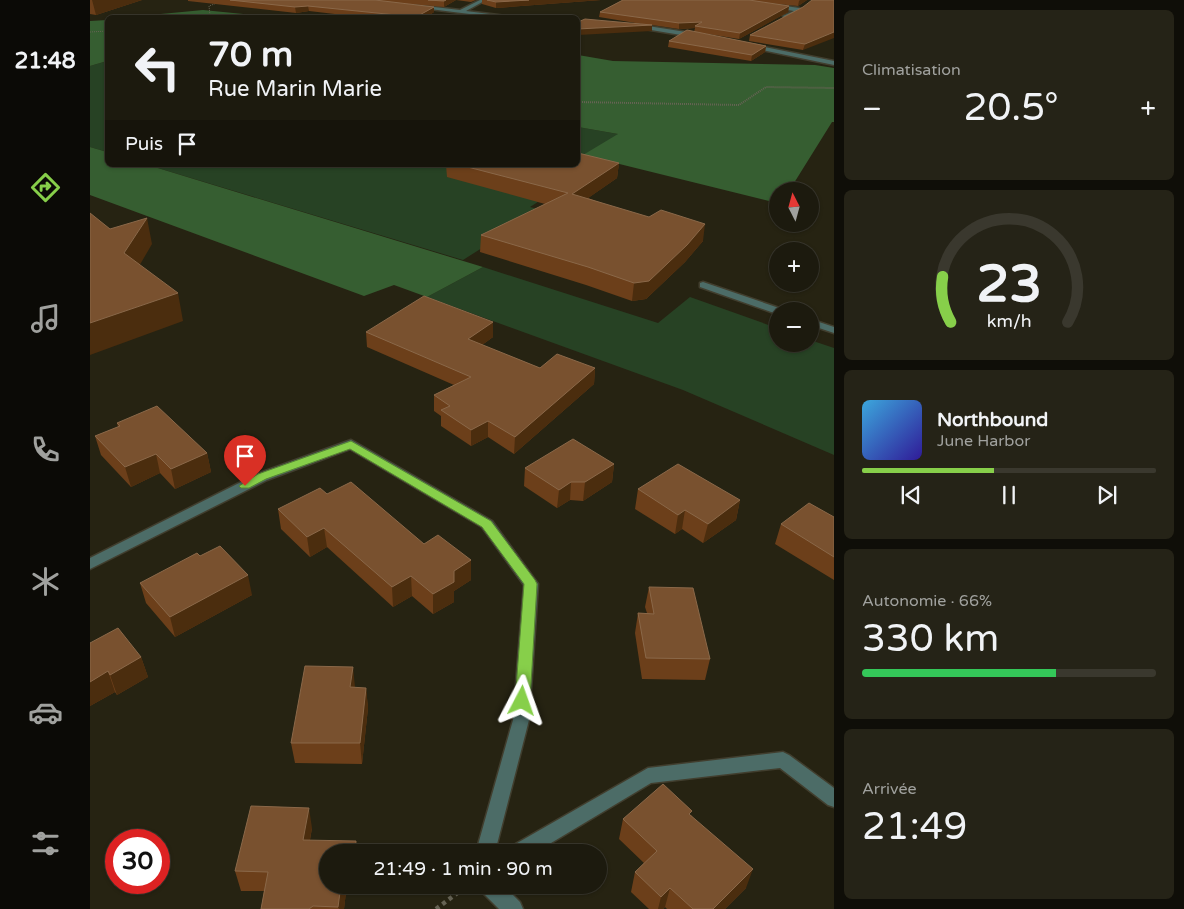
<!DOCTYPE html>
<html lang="fr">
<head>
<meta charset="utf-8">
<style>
	body { margin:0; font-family:"Varela Round",sans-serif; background:#252317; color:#f1f3f6; height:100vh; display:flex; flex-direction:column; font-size:19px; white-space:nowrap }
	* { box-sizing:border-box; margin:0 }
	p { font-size:16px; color:#a0a19e }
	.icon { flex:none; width:28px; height:28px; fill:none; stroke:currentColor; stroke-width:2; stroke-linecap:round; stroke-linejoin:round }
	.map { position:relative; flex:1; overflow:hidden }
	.panel { display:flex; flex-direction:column; gap:10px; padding:10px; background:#0f0e08; width:350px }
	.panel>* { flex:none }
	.hud { position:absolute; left:15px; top:15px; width:475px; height:152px; border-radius:8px; box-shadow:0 1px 4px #0004,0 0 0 1px #3a382e; background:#1c1a0e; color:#f1f3f6; overflow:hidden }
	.needle { width:32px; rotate:354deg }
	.tools { position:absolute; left:679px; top:182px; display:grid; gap:10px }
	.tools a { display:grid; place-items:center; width:50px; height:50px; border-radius:50%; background:#1c1a0e; box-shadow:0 1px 4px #0004,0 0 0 1px #3a382e; font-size:25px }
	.speed { position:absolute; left:15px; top:829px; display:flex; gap:10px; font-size:25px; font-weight:700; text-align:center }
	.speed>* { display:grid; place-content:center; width:65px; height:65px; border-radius:50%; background:#1c1a0e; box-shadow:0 1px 4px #0004,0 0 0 1px #3a382e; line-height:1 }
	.speed .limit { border:8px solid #d22; background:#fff; color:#111 }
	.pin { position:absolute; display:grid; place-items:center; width:42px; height:42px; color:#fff; margin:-51px -21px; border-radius:50% 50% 50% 0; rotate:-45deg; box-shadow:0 0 5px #0007 }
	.pin .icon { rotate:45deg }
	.me { position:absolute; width:55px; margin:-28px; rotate:4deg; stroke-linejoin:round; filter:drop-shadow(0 0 4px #0008) }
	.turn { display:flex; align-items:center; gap:18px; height:105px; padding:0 20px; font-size:22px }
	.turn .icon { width:65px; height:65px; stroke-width:2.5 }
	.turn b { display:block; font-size:35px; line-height:42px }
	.then { display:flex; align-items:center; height:48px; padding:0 20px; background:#0003; gap:10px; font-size:19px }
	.big { font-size:38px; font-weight:600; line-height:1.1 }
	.panel .widget { flex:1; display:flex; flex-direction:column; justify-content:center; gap:8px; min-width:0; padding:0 18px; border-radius:8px; background:#252317 }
	.panel .dial { align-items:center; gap:0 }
	.dial svg { height:130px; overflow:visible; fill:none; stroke:#3a382e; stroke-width:7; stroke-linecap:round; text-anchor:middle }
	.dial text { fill:#f1f3f6; stroke:none }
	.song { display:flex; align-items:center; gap:15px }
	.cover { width:60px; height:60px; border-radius:8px; background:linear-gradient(135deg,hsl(200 70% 55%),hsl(250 70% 35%)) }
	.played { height:5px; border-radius:2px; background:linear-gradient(90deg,#87cf4a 45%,#3a382e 45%) }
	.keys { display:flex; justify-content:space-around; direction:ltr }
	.heat { display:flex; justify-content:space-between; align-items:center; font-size:28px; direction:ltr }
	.charge { height:8px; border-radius:4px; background:linear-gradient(90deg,#34c759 66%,#3a382e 0) }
	.trip { position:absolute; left:229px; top:844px; width:288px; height:50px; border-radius:25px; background:#1c1a0e; box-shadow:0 1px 4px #0004,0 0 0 1px #3a382e; font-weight:600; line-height:50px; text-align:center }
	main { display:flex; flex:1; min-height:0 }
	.dock { display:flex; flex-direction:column; width:90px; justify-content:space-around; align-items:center; background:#0b0a06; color:#a0a19e }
	.dock .icon { width:35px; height:35px }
	.dock .current { color:#87cf4a }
	.dock b { font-size:22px; color:#f1f3f6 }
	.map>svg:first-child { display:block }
	.green { fill:#274224 }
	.forest { fill:#365e31 }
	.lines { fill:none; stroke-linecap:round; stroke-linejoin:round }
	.minor-casing { stroke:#413e2e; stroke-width:3 }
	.path-far2 { stroke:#666354; stroke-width:1; stroke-dasharray:1 1; stroke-linecap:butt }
	.path-far1 { stroke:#666354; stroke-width:2; stroke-dasharray:1 1; stroke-linecap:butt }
	.path { stroke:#666354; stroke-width:4.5; stroke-dasharray:4 4; stroke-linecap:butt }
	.minor { fill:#4c6c67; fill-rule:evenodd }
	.wall { fill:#6c3f1a }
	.shaded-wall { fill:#4b2d0e }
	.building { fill:#79512f; stroke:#8a6849 }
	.route { fill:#87cf4a; stroke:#588730 }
</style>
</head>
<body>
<main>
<nav class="dock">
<b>21:48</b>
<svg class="icon current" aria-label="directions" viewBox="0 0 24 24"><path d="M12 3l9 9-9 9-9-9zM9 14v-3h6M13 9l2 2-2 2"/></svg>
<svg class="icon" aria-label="music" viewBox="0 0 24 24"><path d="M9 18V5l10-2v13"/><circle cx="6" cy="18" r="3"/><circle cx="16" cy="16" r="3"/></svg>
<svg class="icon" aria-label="phone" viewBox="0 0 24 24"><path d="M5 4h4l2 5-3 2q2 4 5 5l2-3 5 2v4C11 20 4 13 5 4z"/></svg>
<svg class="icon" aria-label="climate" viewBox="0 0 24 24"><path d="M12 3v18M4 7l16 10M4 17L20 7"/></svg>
<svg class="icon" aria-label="car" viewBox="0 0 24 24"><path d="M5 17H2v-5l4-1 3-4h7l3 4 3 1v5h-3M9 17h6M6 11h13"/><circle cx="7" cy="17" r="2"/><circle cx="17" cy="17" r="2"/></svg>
<svg class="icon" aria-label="filters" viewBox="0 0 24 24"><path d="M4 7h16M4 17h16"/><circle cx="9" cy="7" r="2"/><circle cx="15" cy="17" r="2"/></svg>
</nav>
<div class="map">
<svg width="744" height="909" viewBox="0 0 744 909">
	<rect width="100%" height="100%" fill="#262312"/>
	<path class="green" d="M17,61V152L0,147V66Z
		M488,127L528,134L513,160L440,207L452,210L373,260L58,165H488Z
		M393,267L568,323L600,297L687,328L688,344H720V340L744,348V455L593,390L337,297Z"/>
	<path class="forest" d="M113,10L184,17H39Z
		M17,20V61L0,66V21Z
		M488,55L523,61L725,65L744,68V122H742L699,191H688L687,203L493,155L528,134L488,127Z
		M0,147L17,152L18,165H58L393,267L337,297L304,285L274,296L0,195Z"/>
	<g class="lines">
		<defs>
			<path id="minor" d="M390,0H396L376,11L432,18H411L324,7L327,5L370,10Z
				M682,4L709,8L712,10L695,19L693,16L704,11L680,7Z
				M545,24L609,34L612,36L609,38L543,27Z
				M660,44L744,61V65L658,47Z
				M613,282L692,309L693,311L684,313L610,287V283Z
				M720,319L744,327V333L720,325Z
				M261,440L402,521L448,584L439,720L405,852H386L423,720L434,585L392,527L260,449L177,480L0,569V558L167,474Z
				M693,752L699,755L744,788V807L738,805L690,768L561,783L446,852H419L422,846L558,768Z
				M389,885H413L430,902L433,909H409L392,892Z"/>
		</defs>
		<use href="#minor" class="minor-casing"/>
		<path class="path-far2" d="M115,18L120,15L119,6L127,3
			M0,32L18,31"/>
		<path class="path-far1" d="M488,102L649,105L676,87L744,88"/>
		<path class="path" d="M346,909L370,891"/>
		<use href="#minor" class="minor"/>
	</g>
	<path class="wall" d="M0,0H52L6,15L0,14Z
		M98,0H386L381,2L366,0L354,7L320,4L344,12L335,18H279L219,11L206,13L98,1Z
		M392,0H511L406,8L392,4Z
		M533,0H717L708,6L677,3L699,6L698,12L649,39L605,32L676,46L675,52L661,61L578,47L579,41L604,32L605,28L589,29L562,25V31L558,25L509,17L510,12Z
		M744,0L713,50L659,41L660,35L713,7Z
		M529,163L527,178L498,198L613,241L595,262L556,299L542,301L496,285L390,252L391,235L455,204L357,177L356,165H488Z
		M403,322V337L392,345L450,368H505L504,384L424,454L398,437L381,446L351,426V416L344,411V395L364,385L277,347L276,332Z
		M27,423L117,453L121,472L85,489L70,473L41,487L11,455L5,436L28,427Z
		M524,464L522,482L493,501L480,500L467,508L434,486L435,468Z
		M548,489L650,500L646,520L613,543L592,529L585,534L545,509Z
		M237,494L334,544L381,560V580L364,591V602L343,614L322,596L303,607L237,547L220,557L191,529L188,509Z
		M744,517V580L685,544L691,524Z
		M110,556L162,595L85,637L56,603L50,583Z
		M559,587L620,659L615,680L552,679L545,633L548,613H557L555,607Z
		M0,643L51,657L58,677L27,695L25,692L0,706Z
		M265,688H276L278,708L272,764L205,763L201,743Z
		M601,815L656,888L635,909H577L575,907L573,909H559L541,892L545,872L554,863L529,839L533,819Z
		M222,828L220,840L238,885H266L265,892H256L254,909H171L174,891H151L145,871Z"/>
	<path class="shaded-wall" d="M2,0H52L6,15Z
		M356,0H366L354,7V1Z
		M439,0H511L406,8V2Z
		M710,0H717L708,6L709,1Z
		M218,6L219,11L206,13L205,7Z
		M699,6L698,12L649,39L650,33Z
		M344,7V12L335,18H326V17Z
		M612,22L605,26V28L589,29V23Z
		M562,25V31L488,35V29Z
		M744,32V38L713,50L715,44Z
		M676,46L675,52L661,61L662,55Z
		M529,163L527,178L481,210L482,194Z
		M57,218L62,244L41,280L34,253Z
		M615,224L613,241L595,262L556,299L542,301L544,283Z
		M88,293L93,321L0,355V323Z
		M403,322V337L378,355V339Z
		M505,368L504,384L424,454L425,437Z
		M398,421V437L381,446V430Z
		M117,453L121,472L85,489L81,469Z
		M66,454L70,473L41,487L35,467Z
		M524,464L522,482L493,501L495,482Z
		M481,482L480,500L467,508L469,490Z
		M650,500L646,520L613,543L618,524Z
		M595,510L592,529L585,534L588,515Z
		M234,528L237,547L220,557L217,537Z
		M381,560V580L364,591V602L343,614V594L364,571Z
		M158,575L162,595L85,637L80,617Z
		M321,576L322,596L303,607L302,587Z
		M51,657L58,677L27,695L20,675Z
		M263,667L265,687L263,708L260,687Z
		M18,671L25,692L0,706V682Z
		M276,688L278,708L272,764L270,743Z
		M219,808L222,828L216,860L213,840Z
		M266,841L268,852H265Z
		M663,869L656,888L635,909H623Z
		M251,885H254L256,892L254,909H249L248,907Z
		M580,888L575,907L573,909H568L571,897Z"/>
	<path class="building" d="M140,0H285L344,7L326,17L218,6L205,7Z
		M338,0H356L354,1Z
		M397,0H439L406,2Z
		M533,0H659L699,6L650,33L605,26L612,22L589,23L510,12Z
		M722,0H744V32L715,44L660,35L713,7Z
		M495,19L562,25L488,29V22Z
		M597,30L676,46L662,55L579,41Z
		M488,153L529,163L482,194L559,217L571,210L615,224L597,245L559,281L544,283L498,267L391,235L478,193L370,165H488Z
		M0,213L20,229L57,218L34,253L88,293L0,323Z
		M334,296L403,322L378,339L450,368L467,354L505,368L425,437L398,421L381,430L351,410L360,406L344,395L381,377L276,332Z
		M67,406L117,453L81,469L66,454L35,467L5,436L30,426L27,423Z
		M483,439L524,464L495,482H481L469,490L435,468Z
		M588,464L650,500L618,524L595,510L588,515L548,489Z
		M261,482L334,544L348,535L381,560L364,571V582L343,594L321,576L302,587L234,528L217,537L188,509L230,488L237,494Z
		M719,503L744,517V557L691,524Z
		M130,546L158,575L80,617L50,583L107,553L110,556Z
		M559,587L603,588L620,659L556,658L548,613L564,614Z
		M28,628L51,657L20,675L18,671L0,682V643Z
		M215,666L263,667L260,687L276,688L270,743H201Z
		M573,784L602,811L599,814L663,869L623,909H603L580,888L571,897L545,872L567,851L533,819Z
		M161,806L219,808L213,840L266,841L265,852H238V885H251L248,907L223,906L219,909H171L178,872L145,871Z"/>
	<path class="route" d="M261,441L401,521L445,580L447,584L440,701L438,705L432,707L427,705L425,701L434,584L392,527L260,449L176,479L159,488H151L149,486L168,474Z"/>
</svg>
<div class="tools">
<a><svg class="needle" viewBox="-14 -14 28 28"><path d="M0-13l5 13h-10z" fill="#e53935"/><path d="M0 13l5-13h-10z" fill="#a0a19e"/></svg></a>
<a>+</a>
<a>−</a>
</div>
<div class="speed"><div class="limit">30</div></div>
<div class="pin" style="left:155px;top:486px;background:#d93025"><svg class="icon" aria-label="arrive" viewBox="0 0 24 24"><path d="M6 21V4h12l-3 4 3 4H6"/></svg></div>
<svg class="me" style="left:432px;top:701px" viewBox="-20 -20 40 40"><path d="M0-17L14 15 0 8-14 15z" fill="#87cf4a" stroke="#fff" stroke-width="4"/></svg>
<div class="trip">21:49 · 1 min · 90 m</div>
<div class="hud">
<div class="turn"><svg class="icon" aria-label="left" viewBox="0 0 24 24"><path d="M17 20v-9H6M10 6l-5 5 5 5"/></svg><div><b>70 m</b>Rue Marin Marie</div></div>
<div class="then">Puis<svg class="icon" aria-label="arrive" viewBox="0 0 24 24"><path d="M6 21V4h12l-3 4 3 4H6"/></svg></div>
</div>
</div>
<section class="panel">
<div class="widget"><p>Climatisation</p>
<div class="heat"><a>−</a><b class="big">20.5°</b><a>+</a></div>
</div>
<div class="widget dial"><svg viewBox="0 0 100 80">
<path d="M14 69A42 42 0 1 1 86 69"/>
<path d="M14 69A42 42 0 0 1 9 41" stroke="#87cf4a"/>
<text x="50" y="56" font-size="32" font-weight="700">23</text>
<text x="50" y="72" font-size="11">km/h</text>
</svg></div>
<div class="widget">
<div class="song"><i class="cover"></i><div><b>Northbound</b><p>June Harbor</p></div></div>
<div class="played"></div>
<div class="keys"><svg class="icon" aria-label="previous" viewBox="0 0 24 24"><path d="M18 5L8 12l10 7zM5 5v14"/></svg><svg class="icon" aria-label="pause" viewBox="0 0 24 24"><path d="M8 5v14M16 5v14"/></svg><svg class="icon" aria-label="next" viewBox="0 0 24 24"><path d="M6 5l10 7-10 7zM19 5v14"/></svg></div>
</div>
<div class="widget"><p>Autonomie · 66%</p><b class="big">330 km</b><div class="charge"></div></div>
<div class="widget"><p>Arrivée</p><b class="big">21:49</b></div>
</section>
</main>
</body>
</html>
